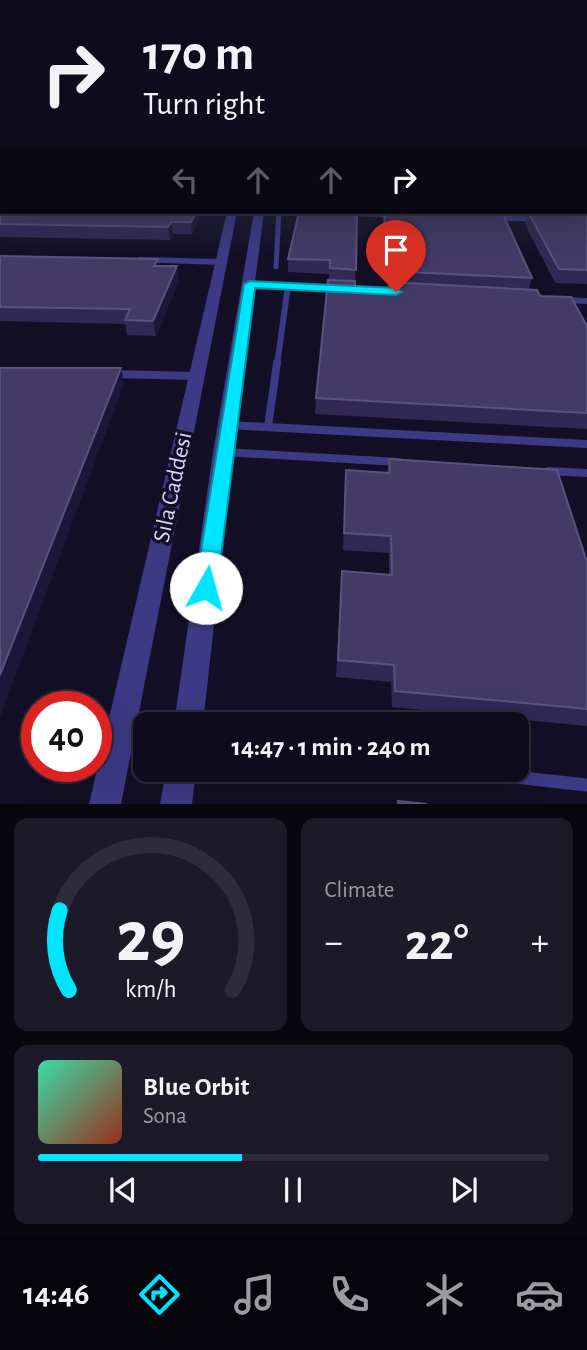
<!DOCTYPE html>
<html lang="en">
<head>
<meta charset="utf-8">
<style>
	body { margin:0; font-family:"Alegreya Sans",sans-serif; background:#1c1929; color:#f1f3f6; height:100vh; display:flex; flex-direction:column; font-size:26px; white-space:nowrap }
	* { box-sizing:border-box; margin:0 }
	p { font-size:23px; color:#9b9ba3 }
	.icon { flex:none; width:38px; height:38px; fill:none; stroke:currentColor; stroke-width:2; stroke-linecap:round; stroke-linejoin:round }
	.map { position:relative; height:804px; overflow:hidden }
	.side { display:flex; flex-direction:column; gap:14px; padding:14px; background:#08060f; flex:1 }
	.side>* { flex:none }
	.guide { position:absolute; left:0px; top:0px; width:588px; height:214px; box-shadow:0 7px 28px #0002,0 0 0 2px #2e2b3b; background:#0e0b1c; color:#f1f3f6; overflow:hidden }
	.speed { position:absolute; left:21px; top:691px; display:flex; gap:14px; font-size:35px; font-weight:700; text-align:center }
	.speed>* { display:grid; place-content:center; width:91px; height:91px; border-radius:50%; background:#0e0b1c; box-shadow:0 7px 28px #0002,0 0 0 2px #2e2b3b; line-height:1 }
	.speed .limit { border:10px solid #d22; background:#fff; color:#111 }
	.pin { position:absolute; display:grid; place-items:center; width:60px; height:60px; color:#fff; margin:-72px -30px; border-radius:50% 50% 50% 0; rotate:-45deg; box-shadow:0 0 7px #0007 }
	.pin .icon { rotate:45deg }
	.me { position:absolute; width:77px; margin:-38px; rotate:7deg; stroke-linejoin:round; filter:drop-shadow(0 0 5px #0008) }
	.turn { display:flex; align-items:center; gap:24px; height:147px; padding:0 28px; font-size:32px }
	.turn .icon { width:91px; height:91px; stroke-width:2.5 }
	.turn b { display:block; font-size:49px; line-height:60px }
	.lanes { display:flex; align-items:center; height:66px; padding:0 28px; background:#0003; justify-content:center; gap:35px; direction:ltr }
	.lanes .off { opacity:.35 }
	.big { font-size:52px; font-weight:700; line-height:1.1 }
	.side .card { flex:1; display:flex; flex-direction:column; justify-content:center; gap:10px; min-width:0; padding:0 24px; border-radius:14px; background:#1c1929 }
	.side .dial { align-items:center; gap:0 }
	.dial svg { height:182px; overflow:visible; fill:none; stroke:#2e2b3b; stroke-width:7; stroke-linecap:round; text-anchor:middle }
	.dial text { fill:#f1f3f6; stroke:none }
	.song { display:flex; align-items:center; gap:21px }
	.cover { width:84px; height:84px; border-radius:10px; background:linear-gradient(135deg,hsl(160 70% 55%),hsl(10 70% 35%)) }
	.played { height:7px; border-radius:4px; background:linear-gradient(90deg,#00e5ff 40%,#2e2b3b 40%) }
	.keys { display:flex; justify-content:space-around; direction:ltr }
	.heat { display:flex; justify-content:space-between; align-items:center; font-size:38px; direction:ltr }
	.side .tiles { flex:1; display:grid; gap:14px; grid-template-columns:1fr 1fr }
	.card:last-child { grid-column:span 2 }
	.trip { position:absolute; left:133px; top:712px; width:396px; height:70px; border-radius:14px; background:#0e0b1c; box-shadow:0 7px 28px #0002,0 0 0 2px #2e2b3b; font-weight:700; line-height:70px; text-align:center }
	.menu { display:flex; height:112px; justify-content:space-around; align-items:center; background:#06040b; color:#9b9ba3 }
	.menu .icon { width:49px; height:49px }
	.menu .active { color:#00e5ff }
	.menu b { font-size:32px; color:#f1f3f6 }
	.map>svg:first-child { display:block }
	.lines { fill:none; stroke-linecap:round; stroke-linejoin:round }
	.service-far3 { stroke:#3d3a85; stroke-width:5 }
	.service-far2 { stroke:#3d3a85; stroke-width:6 }
	.service-far1 { stroke:#3d3a85; stroke-width:8 }
	.service { stroke:#3d3a85; stroke-width:13 }
	.minor { fill:#3d3a85; fill-rule:evenodd }
	.tertiary { fill:#3d3a85; fill-rule:evenodd }
	.wall { fill:#312854 }
	.shaded-wall { fill:#1d163a }
	.building { fill:#433a66; stroke:#5a527e; stroke-width:2 }
	.route { fill:#00e5ff; stroke:#0095a6; stroke-width:2 }
	.labels { text-anchor:middle; stroke-width:7; stroke-linejoin:round; paint-order:stroke }
	.near-street-label { font-size:24px; fill:#d9d4ff; stroke:#130f26 }
</style>
</head>
<body>
<div class="map">
<svg width="587" height="804" viewBox="0 0 587 804">
	<rect width="100%" height="100%" fill="#130f26"/>
	<g class="lines">
		<path class="service-far3" d="M346,213L393,215
			M497,218L536,219
			M276,267L279,212"/>
		<path class="service-far2" d="M250,284L336,289
			M565,300L587,301
			M277,365L288,286"/>
		<path class="service-far1" d="M111,374L196,376
			M228,425L587,444
			M268,427L277,363
			M223,452L399,462
			M548,471L587,473"/>
		<path class="service" d="M451,770L587,785"/>
		<path class="minor" d="M139,257L220,259L226,262L220,265L135,262L133,260Z"/>
		<path class="tertiary" d="M227,212H237L121,804H89Z
			M254,212H264L233,452L203,724H174L213,452Z
			M166,770H196L192,804H160Z"/>
	</g>
	<path class="wall" d="M0,192L202,212L192,234H173L170,240L0,237Z
		M357,212L355,288L388,289V285H387L383,220L384,212H502L532,278L529,289L587,326V429L315,414L316,398L329,274L288,272V259Z
		M519,212H574V213L587,217V284L555,283L525,224L528,214H520Z
		M0,256L159,266L179,280L156,336L127,335L125,324L0,321Z
		M389,459L587,562V726L392,707L391,682L336,677L341,588L389,575V553L343,550L345,487L387,472Z"/>
	<path class="shaded-wall" d="M196,212H202L192,234L191,222Z
		M171,222L173,234L170,240L168,227Z
		M177,266L179,280L156,336L153,321Z
		M121,368L124,384L0,717V675Z"/>
	<path class="building" d="M0,192H2V212H196L191,222H171L168,227L0,224Z
		M299,212H357L356,270L330,268V260L288,259Z
		M384,212H502L532,278L388,271Z
		M528,212L584,214L587,217V270L559,269Z
		M0,256L158,259L154,266H177L153,321L125,320L130,309L0,307Z
		M328,280L355,281V288L389,289V282L537,290L540,296L571,297L587,326V413L316,398Z
		M0,368H121L0,675Z
		M389,459L557,470L587,562V709L395,691L394,665L338,660L342,571L392,575L391,536L344,533L346,470L390,473Z
		M398,801L427,804H398Z"/>
	<linearGradient id="sky" x2="0" y2="1"><stop stop-color="#0a0815"/><stop offset="0.56" stop-color="#333752"/><stop offset="1" stop-color="#333752" stop-opacity="0"/></linearGradient>
	<rect width="587" height="255" fill="url(#sky)"/>
	<path class="route" d="M250,281L396,288L402,292L396,295L255,288L217,588L214,595L206,598L198,595L195,588L244,284Z"/>
	<g class="labels">
		<g class="near-street-label">
			<text transform="translate(172 487) rotate(-78)" y="8">Sıla Caddesi</text>
		</g>
	</g>
</svg>
<div class="speed"><div class="limit">40</div></div>
<div class="pin" style="left:396px;top:292px;background:#d93025"><svg class="icon" aria-label="arrive" viewBox="0 0 24 24"><path d="M6 21V4h12l-3 4 3 4H6"/></svg></div>
<svg class="me" style="left:206px;top:588px" viewBox="-20 -20 40 40"><circle r="19" fill="#fff"/><path d="M0-13L10 11 0 6-10 11z" fill="#00e5ff"/></svg>
<div class="trip">14:47 · 1 min · 240 m</div>
<div class="guide">
<div class="turn"><svg class="icon" aria-label="right" viewBox="0 0 24 24"><path d="M7 20v-9h11M14 6l5 5-5 5"/></svg><div><b>170 m</b>Turn right</div></div>
<div class="lanes"><svg class="icon off" aria-label="left" viewBox="0 0 24 24"><path d="M17 20v-9H6M10 6l-5 5 5 5"/></svg><svg class="icon off" aria-label="ahead" viewBox="0 0 24 24"><path d="M12 20V5M6 11l6-6 6 6"/></svg><svg class="icon off" aria-label="ahead" viewBox="0 0 24 24"><path d="M12 20V5M6 11l6-6 6 6"/></svg><svg class="icon" aria-label="right" viewBox="0 0 24 24"><path d="M7 20v-9h11M14 6l5 5-5 5"/></svg></div>
</div>
</div>
<section class="side">
<div class="tiles">
<div class="card dial"><svg viewBox="0 0 100 80">
<path d="M14 69A42 42 0 1 1 86 69"/>
<path d="M14 69A42 42 0 0 1 10 34" stroke="#00e5ff"/>
<text x="50" y="56" font-size="32" font-weight="700">29</text>
<text x="50" y="72" font-size="11">km/h</text>
</svg></div>
<div class="card"><p>Climate</p>
<div class="heat"><a>−</a><b class="big">22°</b><a>+</a></div>
</div>
<div class="card">
<div class="song"><i class="cover"></i><div><b>Blue Orbit</b><p>Sona</p></div></div>
<div class="played"></div>
<div class="keys"><svg class="icon" aria-label="previous" viewBox="0 0 24 24"><path d="M18 5L8 12l10 7zM5 5v14"/></svg><svg class="icon" aria-label="pause" viewBox="0 0 24 24"><path d="M8 5v14M16 5v14"/></svg><svg class="icon" aria-label="next" viewBox="0 0 24 24"><path d="M6 5l10 7-10 7zM19 5v14"/></svg></div>
</div>
</div>
</section>
<nav class="menu">
<b>14:46</b>
<svg class="icon active" aria-label="directions" viewBox="0 0 24 24"><path d="M12 3l9 9-9 9-9-9zM9 14v-3h6M13 9l2 2-2 2"/></svg>
<svg class="icon" aria-label="music" viewBox="0 0 24 24"><path d="M9 18V5l10-2v13"/><circle cx="6" cy="18" r="3"/><circle cx="16" cy="16" r="3"/></svg>
<svg class="icon" aria-label="phone" viewBox="0 0 24 24"><path d="M5 4h4l2 5-3 2q2 4 5 5l2-3 5 2v4C11 20 4 13 5 4z"/></svg>
<svg class="icon" aria-label="climate" viewBox="0 0 24 24"><path d="M12 3v18M4 7l16 10M4 17L20 7"/></svg>
<svg class="icon" aria-label="car" viewBox="0 0 24 24"><path d="M5 17H2v-5l4-1 3-4h7l3 4 3 1v5h-3M9 17h6M6 11h13"/><circle cx="7" cy="17" r="2"/><circle cx="17" cy="17" r="2"/></svg>
</nav>
</body>
</html>
